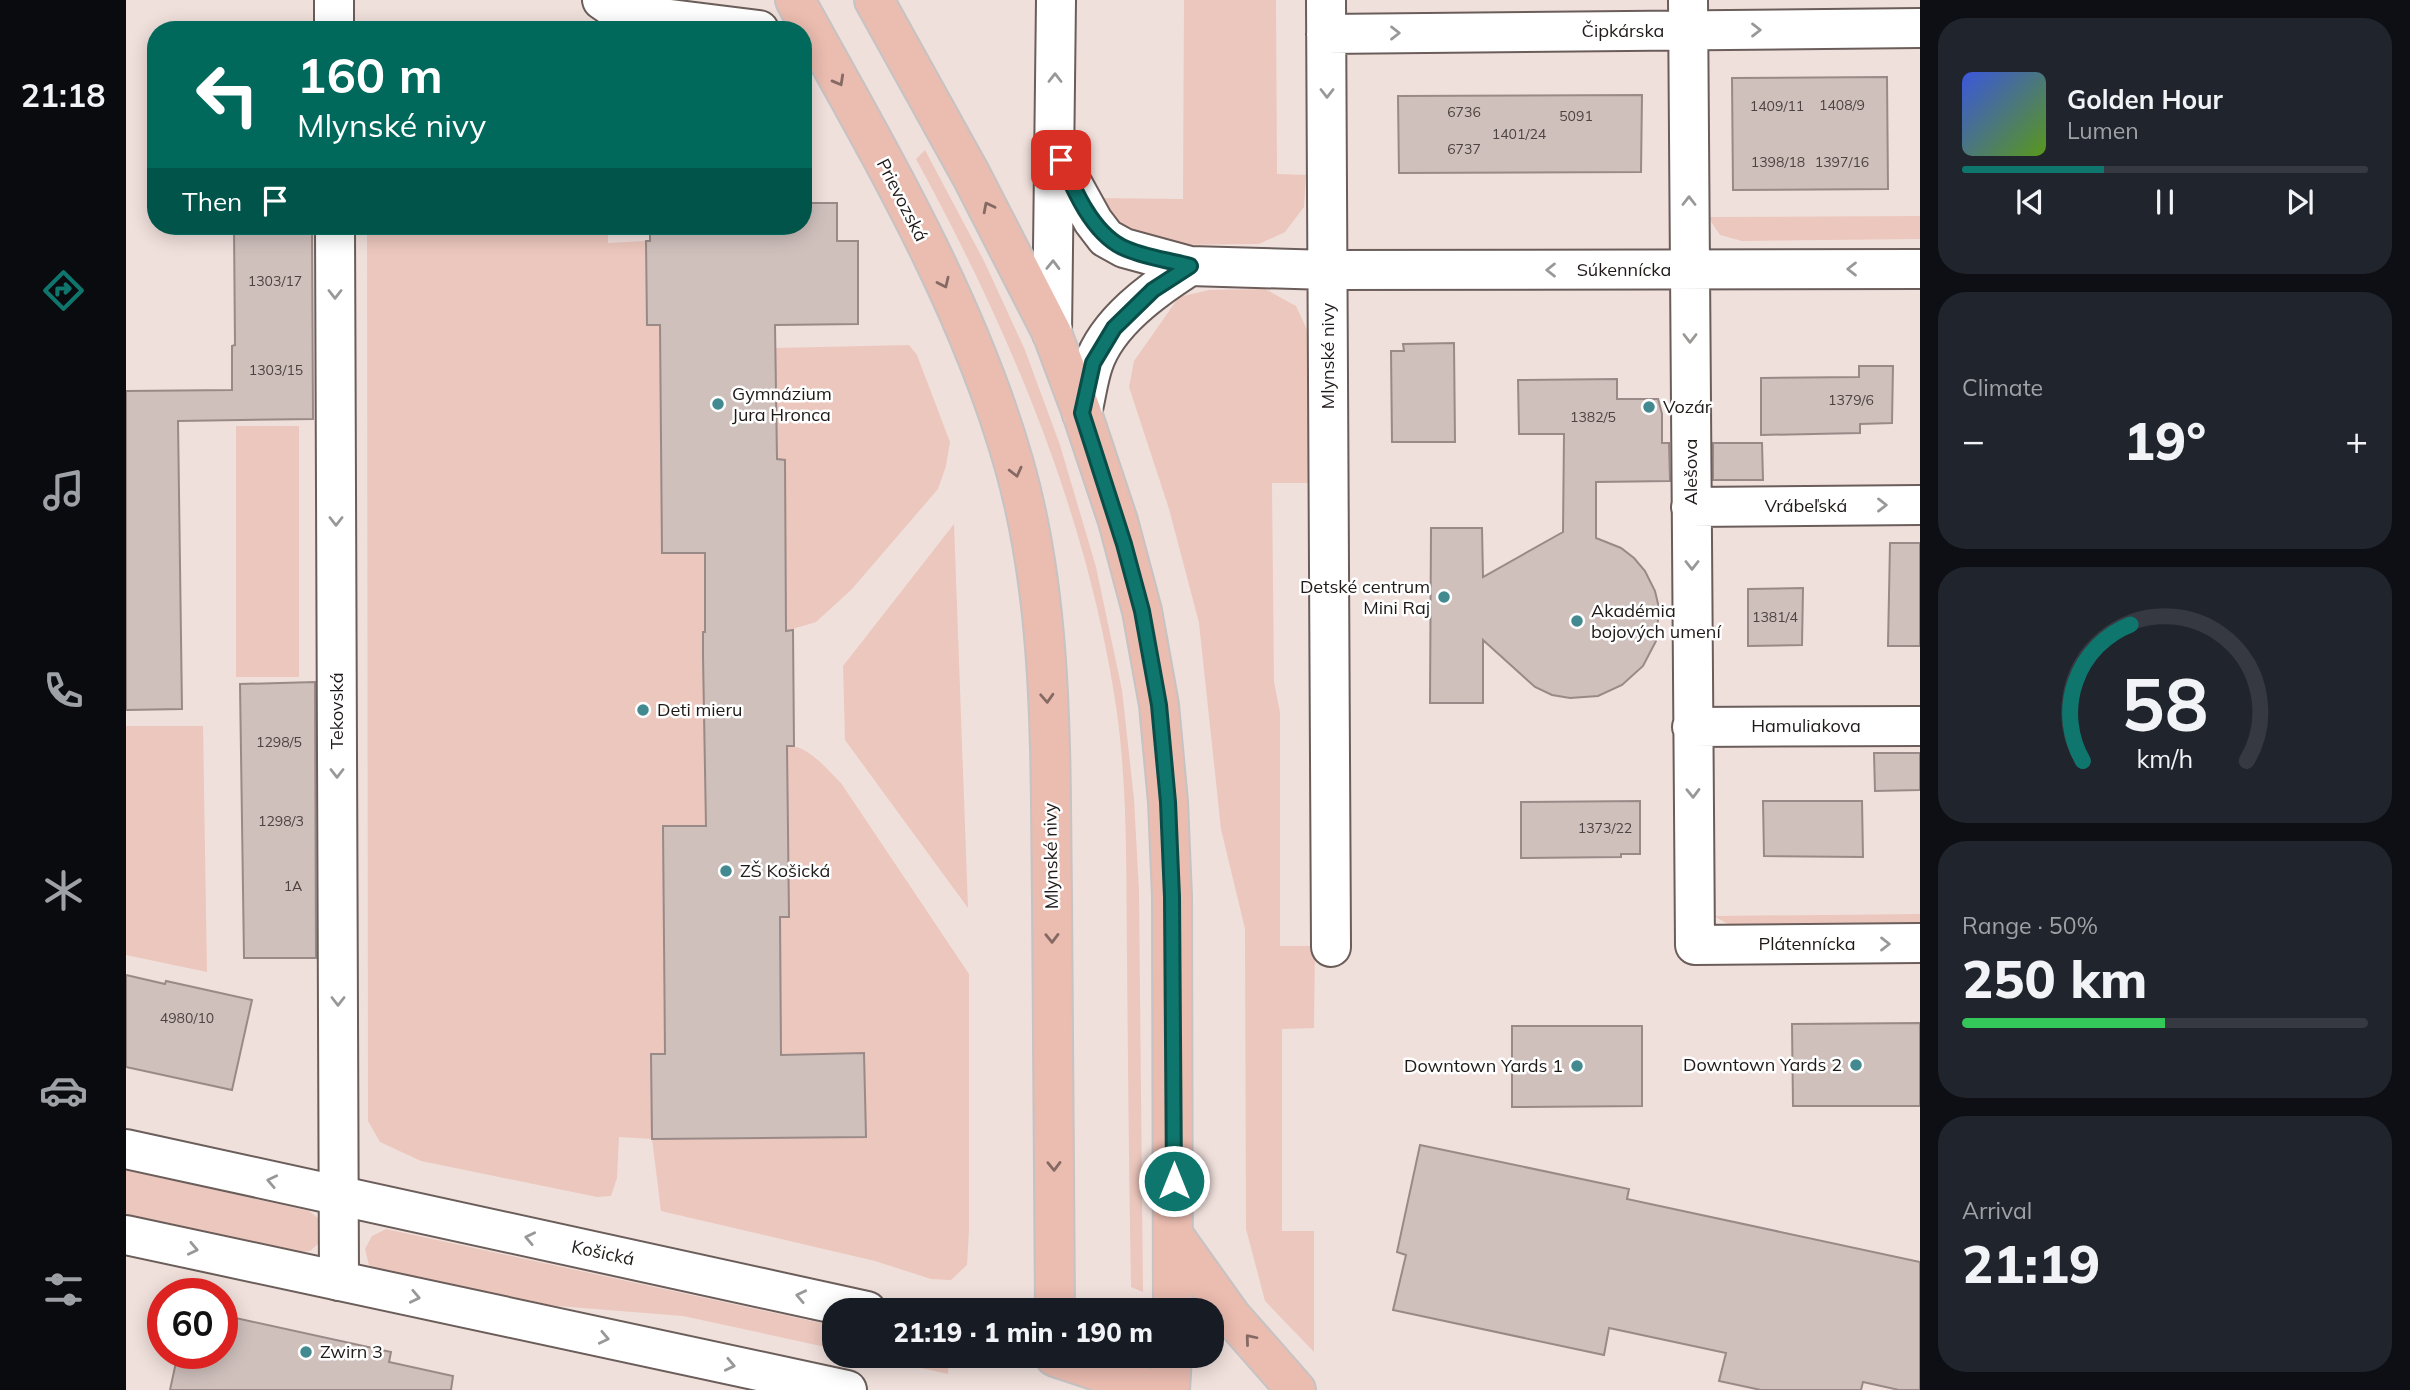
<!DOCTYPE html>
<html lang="en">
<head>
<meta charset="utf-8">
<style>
	body { margin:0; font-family:Mulish,sans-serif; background:#20242c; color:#f1f3f6; height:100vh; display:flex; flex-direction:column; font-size:26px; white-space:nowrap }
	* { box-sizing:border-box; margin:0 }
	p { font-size:23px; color:#9ea1a6 }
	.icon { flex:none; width:38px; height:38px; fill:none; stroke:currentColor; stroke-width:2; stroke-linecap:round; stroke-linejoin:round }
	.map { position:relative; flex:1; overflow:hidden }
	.panel { display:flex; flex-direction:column; gap:18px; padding:18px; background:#0d0f14; width:490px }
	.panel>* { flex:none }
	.banner { position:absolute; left:21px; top:21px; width:665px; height:214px; border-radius:28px; box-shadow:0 4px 18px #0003; background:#00695c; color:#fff; overflow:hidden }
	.speed { position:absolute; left:21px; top:1278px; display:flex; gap:14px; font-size:35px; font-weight:700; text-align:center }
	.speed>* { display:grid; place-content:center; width:91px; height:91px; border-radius:50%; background:#171b24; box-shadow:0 4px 18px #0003; line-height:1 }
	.speed .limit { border:10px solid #d22; background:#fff; color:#111 }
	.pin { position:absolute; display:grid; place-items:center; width:60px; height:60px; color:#fff; margin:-30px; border-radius:14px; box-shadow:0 4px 10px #0006 }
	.me { position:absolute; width:77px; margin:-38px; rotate:0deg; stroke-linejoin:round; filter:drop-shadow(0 0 5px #0008) }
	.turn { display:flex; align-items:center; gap:24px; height:147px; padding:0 35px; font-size:32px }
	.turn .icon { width:91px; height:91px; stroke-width:2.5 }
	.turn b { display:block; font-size:49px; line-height:60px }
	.then { display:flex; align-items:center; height:66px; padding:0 35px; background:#0003; gap:14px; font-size:26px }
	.big { font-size:52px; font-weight:800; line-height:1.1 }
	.panel .card { flex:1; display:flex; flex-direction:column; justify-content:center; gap:10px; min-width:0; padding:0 24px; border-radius:28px; background:#20242c }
	.panel .dial { align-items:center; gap:0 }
	.dial svg { height:182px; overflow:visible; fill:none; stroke:#363941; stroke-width:7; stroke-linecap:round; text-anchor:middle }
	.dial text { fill:#f1f3f6; stroke:none }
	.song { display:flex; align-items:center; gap:21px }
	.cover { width:84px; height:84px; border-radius:10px; background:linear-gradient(135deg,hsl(230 70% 55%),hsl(90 70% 35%)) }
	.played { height:7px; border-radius:4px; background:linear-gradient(90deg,#0f766e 35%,#363941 35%) }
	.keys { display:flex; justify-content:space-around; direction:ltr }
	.heat { display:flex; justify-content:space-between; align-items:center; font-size:38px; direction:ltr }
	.charge { height:10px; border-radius:5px; background:linear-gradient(90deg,#34c759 50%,#363941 0) }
	.trip { position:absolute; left:696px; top:1298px; width:402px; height:70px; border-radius:28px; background:#171b24; box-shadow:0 4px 18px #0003; font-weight:800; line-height:70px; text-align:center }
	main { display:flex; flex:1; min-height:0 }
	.tabs { display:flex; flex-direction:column; width:126px; justify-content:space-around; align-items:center; background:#090b0e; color:#9ea1a6 }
	.tabs .icon { width:49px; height:49px }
	.tabs .on { color:#0f766e }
	.tabs b { font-size:32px; color:#f1f3f6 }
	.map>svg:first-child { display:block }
	.green { fill:#ecc7bd }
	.building { fill:#cfc0bc; stroke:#998a87; stroke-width:2 }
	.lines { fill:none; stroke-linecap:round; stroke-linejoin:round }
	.minor-casing { stroke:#6a5d5a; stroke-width:42 }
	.tertiary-casing { stroke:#6a5d5a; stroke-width:42 }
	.primary-casing { stroke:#c5c3c3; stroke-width:42 }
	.minor { stroke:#fff; stroke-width:38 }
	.tertiary { stroke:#fff; stroke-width:38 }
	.primary { stroke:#ebbcb0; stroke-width:38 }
	.oneway { stroke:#9a9897 }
	.oneway2 { stroke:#856a64 }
	.route-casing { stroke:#0a4d48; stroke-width:18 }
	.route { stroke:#0f766e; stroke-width:12 }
	.poi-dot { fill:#438a90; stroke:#fff; stroke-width:2.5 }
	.labels { text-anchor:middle; stroke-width:5; stroke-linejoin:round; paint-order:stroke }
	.number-label { font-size:14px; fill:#4b4341 }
	.street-label { font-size:18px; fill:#1f1918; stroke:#fff }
	.poi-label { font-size:18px; fill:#1f1918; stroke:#fff; text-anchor:start }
</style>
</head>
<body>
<main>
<nav class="tabs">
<b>21:18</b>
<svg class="icon on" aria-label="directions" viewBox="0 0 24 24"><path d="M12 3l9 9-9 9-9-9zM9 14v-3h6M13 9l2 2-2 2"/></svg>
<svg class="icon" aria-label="music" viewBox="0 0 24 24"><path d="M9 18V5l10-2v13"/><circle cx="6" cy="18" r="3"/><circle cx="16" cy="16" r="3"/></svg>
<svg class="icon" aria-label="phone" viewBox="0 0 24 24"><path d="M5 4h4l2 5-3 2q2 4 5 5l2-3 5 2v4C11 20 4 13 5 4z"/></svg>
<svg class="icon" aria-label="climate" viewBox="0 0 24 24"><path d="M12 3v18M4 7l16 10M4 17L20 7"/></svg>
<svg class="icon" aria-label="car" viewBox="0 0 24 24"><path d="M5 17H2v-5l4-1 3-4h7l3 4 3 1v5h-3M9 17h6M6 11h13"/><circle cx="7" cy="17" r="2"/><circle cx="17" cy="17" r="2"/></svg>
<svg class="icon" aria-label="filters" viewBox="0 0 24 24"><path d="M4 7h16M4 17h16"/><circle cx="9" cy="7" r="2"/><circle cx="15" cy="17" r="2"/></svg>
</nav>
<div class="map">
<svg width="1794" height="1390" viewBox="0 0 1794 1390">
	<rect width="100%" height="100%" fill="#f0e0dc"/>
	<path class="green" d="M1058,0H1150L1151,174L1180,175L1178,207L1159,232L1133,244L1032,245L1007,234L970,198L1057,199Z
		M799,150L858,261L899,350L934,445L970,567L996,690L1008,799L1013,891L1017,1292L1005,1287C1003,1178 1002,1068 1001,959C1000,877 1002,794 991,713C963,517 884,331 790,159Z
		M1794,216V239L1616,241L1594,235L1582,217Z
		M241,226H482V243L520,241L521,324L538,325L534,347L536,553H579V632L577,633V656L580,826H537L538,1032L740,1137L738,1053L649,1055L655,1031L654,917H663L661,746C682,744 701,770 715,783L843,974V1230L841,1265L825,1280L805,1279L749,1261L535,1211L526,1139L493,1137L491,1178L485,1196L471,1197L295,1161L254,1142L242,1121Z
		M1139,289L1170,306L1183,334L1184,483H1146L1148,682L1154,712V946H1189L1188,1028L1156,1029V1231H1188V1352L1139,1301L1120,1229L1119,929L1095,829L1073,623L1043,509L1003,387L1008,361L1053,297L1083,290Z
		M783,345L791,355L824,442L820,466L812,489L726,589L690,622L660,631L659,460L651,459L649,348Z
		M110,426H173V677H110Z
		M828,524L842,908L719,740L717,666Z
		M0,726H77L81,972L0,955Z
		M1794,914V927H1607L1588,916Z
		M0,1170L183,1211L197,1222L198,1239L184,1251L173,1252L0,1215Z
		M260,1229L709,1326V1349L557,1316L406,1304L257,1273L243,1265L239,1249L246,1236Z
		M740,1356H823L822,1374Z"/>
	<path class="building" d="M1761,77L1762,189L1607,190L1606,78Z
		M1516,95L1515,172L1273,173L1272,96Z
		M677,203H711V241H732V324L649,325L651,459L659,460L660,631L667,630L668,746H661L663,917H654L655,1055L738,1053L740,1137L526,1139L525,1054H539L537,826H580L577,656V632H579V553H536L534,325H521L520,241H524V226H677Z
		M108,226H186L187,419L52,421L56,709L0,710V391L106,390V346L109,345Z
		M1328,343L1329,442H1266L1265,351H1278L1277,344Z
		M1733,366H1767L1766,423L1734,424V433L1635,435V378L1733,377Z
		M1491,379V399H1532L1536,414V443H1543L1544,481L1470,482V538L1495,548L1508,558L1519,571L1529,591L1533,608L1530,641L1517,666L1496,685L1472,696L1444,698L1426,695L1409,687L1357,640V703H1304L1305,528H1356L1357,577L1437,532L1438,434H1393L1392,380Z
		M1587,443H1636L1637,480H1587Z
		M1764,543H1794V646H1762Z
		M1677,588L1676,645L1622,646V589Z
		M189,682L190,958H118L114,684Z
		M1748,753H1794V790L1749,791Z
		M1514,801V854H1495V857L1395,858V802Z
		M1637,801H1736L1737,857L1638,856Z
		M0,975L39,984L40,981L126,1000L106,1090L0,1067Z
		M1794,1023V1106H1667L1666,1024Z
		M1386,1026H1516V1106L1386,1107Z
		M1294,1145L1503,1189L1501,1199L1794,1262V1390H1773L1737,1382L1735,1390H1635L1593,1381L1600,1353L1483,1328L1478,1355L1267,1310L1280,1255L1271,1252Z
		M96,1315L265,1352L263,1362L327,1376L325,1390H44L52,1353H96Z"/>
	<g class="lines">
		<defs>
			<path id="minor" d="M208,0V30
				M476,0L495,13L633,30
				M1200,0L1205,947
				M1562,0L1569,945L1794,943
				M1200,34L1794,28
				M929,146L941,174L967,221L980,238L998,248L1064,266L1202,270L1794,269
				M209,226L213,1281
				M926,333L930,0
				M956,413C960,397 962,380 967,365C981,322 1028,289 1064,266
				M1565,507L1794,505
				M1566,727L1794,726"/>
			<path id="tertiary" d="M0,1149L741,1311
				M0,1235L721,1390"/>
			<path id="primary" d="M669,0C751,149 841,299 888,464C928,604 924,755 926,899C927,1037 929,1174 929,1311
				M748,0L845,175L926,333L956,413L992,521L1016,611L1033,705L1042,802L1046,897L1047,1311
				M1048,1236L1105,1316L1170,1390
				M929,1357L1028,1390
				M1044,1390L1046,1356"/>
		</defs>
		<use href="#minor" class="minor-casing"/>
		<use href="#tertiary" class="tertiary-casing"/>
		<use href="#primary" class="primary-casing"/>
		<use href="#minor" class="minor"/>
		<use href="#tertiary" class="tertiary"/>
		<use href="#primary" class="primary"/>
	</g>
	<defs><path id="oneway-chevron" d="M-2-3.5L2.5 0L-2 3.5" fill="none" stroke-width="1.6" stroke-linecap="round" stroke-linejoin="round" transform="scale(1.75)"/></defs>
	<g class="oneway">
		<use href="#oneway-chevron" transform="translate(1630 30)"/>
		<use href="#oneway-chevron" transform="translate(1269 33)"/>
		<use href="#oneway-chevron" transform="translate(929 78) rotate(-90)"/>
		<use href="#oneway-chevron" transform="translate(1201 93) rotate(90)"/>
		<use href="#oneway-chevron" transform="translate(1563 201) rotate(-90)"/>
		<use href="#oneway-chevron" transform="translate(927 265) rotate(-89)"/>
		<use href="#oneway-chevron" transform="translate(1726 269) rotate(-180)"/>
		<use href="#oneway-chevron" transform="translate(1425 270) rotate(180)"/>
		<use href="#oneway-chevron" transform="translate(209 294) rotate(90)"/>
		<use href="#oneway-chevron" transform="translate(1564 338) rotate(90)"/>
		<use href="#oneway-chevron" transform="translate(1756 505)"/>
		<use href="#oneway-chevron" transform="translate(210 521) rotate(90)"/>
		<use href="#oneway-chevron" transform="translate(1566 565) rotate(90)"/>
		<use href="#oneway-chevron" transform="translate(211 773) rotate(90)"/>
		<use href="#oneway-chevron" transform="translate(1567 793) rotate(89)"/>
		<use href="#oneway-chevron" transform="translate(1759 944)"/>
		<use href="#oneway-chevron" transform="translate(212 1001) rotate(90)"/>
		<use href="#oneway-chevron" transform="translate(146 1181) rotate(-168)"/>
		<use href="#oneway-chevron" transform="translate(404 1238) rotate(-168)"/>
		<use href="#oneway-chevron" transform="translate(67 1249) rotate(12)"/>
		<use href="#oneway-chevron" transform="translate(675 1296) rotate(-168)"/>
		<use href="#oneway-chevron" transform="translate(289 1297) rotate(12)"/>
		<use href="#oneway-chevron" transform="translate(478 1338) rotate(12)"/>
		<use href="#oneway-chevron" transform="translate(604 1365) rotate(12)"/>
	</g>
	<g class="oneway2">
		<use href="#oneway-chevron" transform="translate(713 81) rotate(61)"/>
		<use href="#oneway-chevron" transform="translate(862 207) rotate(-117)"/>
		<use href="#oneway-chevron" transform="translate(818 283) rotate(65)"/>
		<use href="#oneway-chevron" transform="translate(890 472) rotate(76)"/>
		<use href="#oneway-chevron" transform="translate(921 698) rotate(87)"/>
		<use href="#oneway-chevron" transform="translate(926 938) rotate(89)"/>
		<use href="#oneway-chevron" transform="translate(928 1166) rotate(89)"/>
		<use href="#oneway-chevron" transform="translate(1124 1339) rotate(-130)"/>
	</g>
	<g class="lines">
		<defs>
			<path id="route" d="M935,160C948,190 966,232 996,247C1016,257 1043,260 1064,266L1027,290L988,328L967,363L956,413L998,544L1016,611L1033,705L1042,802L1046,897L1048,1181"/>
		</defs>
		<use href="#route" class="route-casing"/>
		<use href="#route" class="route"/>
	</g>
	<g class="poi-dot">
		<circle cx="592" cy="404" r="7"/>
		<circle cx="1523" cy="407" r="7"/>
		<circle cx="1318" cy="597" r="7"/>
		<circle cx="1451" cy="621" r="7"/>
		<circle cx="517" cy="710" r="7"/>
		<circle cx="600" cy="871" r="7"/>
		<circle cx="1730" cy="1065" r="7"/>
		<circle cx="1451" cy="1066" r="7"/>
		<circle cx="180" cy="1352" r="7"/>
	</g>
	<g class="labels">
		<g class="number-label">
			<text x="1716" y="110">1408/9</text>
			<text x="1651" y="111">1409/11</text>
			<text x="1338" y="117">6736</text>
			<text x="1450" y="121">5091</text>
			<text x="1393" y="139">1401/24</text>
			<text x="1338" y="154">6737</text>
			<text x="1652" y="167">1398/18</text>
			<text x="1716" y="167">1397/16</text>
			<text x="149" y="286">1303/17</text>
			<text x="150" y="375">1303/15</text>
			<text x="1725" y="405">1379/6</text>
			<text x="1467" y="422">1382/5</text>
			<text x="1649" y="622">1381/4</text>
			<text x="153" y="747">1298/5</text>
			<text x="155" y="826">1298/3</text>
			<text x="1479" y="833">1373/22</text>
			<text x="167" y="891">1A</text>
			<text x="61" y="1023">4980/10</text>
		</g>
		<g class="street-label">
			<text x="1497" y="37">Čipkárska</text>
			<text transform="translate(776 200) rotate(63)" y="6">Prievozská</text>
			<text x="1498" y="276">Súkennícka</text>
			<text transform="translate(1202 356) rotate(-90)" y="6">Mlynské nivy</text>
			<text transform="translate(1565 472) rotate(-90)" y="6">Alešova</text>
			<text x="1680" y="512">Vrábeľská</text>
			<text transform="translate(211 711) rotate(-90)" y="6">Tekovská</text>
			<text x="1680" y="732">Hamuliakova</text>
			<text transform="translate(925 856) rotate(-91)" y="6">Mlynské nivy</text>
			<text x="1681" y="950">Plátennícka</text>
			<text transform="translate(477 1253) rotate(12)" y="6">Košická</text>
		</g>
		<g class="poi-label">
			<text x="606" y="400">Gymnázium<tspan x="606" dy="21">Jura Hronca</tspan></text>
			<text x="1537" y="413">Vozár</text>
			<text x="1304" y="593" text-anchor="end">Detské centrum<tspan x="1304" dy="21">Mini Raj</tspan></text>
			<text x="1465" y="617">Akadémia<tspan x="1465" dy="21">bojových umení</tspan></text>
			<text x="531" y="716">Deti mieru</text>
			<text x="614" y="877">ZŠ Košická</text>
			<text x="1716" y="1071" text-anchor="end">Downtown Yards 2</text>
			<text x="1437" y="1072" text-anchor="end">Downtown Yards 1</text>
			<text x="194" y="1358">Zwirn 3</text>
		</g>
	</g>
</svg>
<div class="speed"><div class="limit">60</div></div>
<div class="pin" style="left:935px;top:160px;background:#d93025"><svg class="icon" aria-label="arrive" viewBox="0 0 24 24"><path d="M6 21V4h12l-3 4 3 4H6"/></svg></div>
<svg class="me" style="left:1048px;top:1181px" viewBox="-20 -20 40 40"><circle r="17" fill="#0f766e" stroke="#fff" stroke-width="3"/><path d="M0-11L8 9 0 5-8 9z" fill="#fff"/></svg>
<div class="trip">21:19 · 1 min · 190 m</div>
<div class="banner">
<div class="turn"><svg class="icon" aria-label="left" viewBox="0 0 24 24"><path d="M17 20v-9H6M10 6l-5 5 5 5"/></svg><div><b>160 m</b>Mlynské nivy</div></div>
<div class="then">Then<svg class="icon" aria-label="arrive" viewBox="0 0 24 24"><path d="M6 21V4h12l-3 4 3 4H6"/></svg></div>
</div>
</div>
<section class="panel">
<div class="card">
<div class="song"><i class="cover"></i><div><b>Golden Hour</b><p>Lumen</p></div></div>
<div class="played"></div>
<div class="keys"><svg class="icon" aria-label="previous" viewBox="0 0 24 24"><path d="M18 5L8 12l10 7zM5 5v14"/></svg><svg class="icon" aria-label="pause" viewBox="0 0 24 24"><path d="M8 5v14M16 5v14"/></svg><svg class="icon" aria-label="next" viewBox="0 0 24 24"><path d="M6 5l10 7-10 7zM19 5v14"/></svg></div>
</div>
<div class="card"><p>Climate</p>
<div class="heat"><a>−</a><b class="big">19°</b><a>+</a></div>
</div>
<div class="card dial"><svg viewBox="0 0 100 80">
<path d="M14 69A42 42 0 1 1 86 69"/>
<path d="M14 69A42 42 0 0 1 35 9" stroke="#0f766e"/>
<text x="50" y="56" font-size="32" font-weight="700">58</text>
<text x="50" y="72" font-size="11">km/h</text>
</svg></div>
<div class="card"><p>Range · 50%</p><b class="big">250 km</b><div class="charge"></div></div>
<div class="card"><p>Arrival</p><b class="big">21:19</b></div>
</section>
</main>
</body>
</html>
